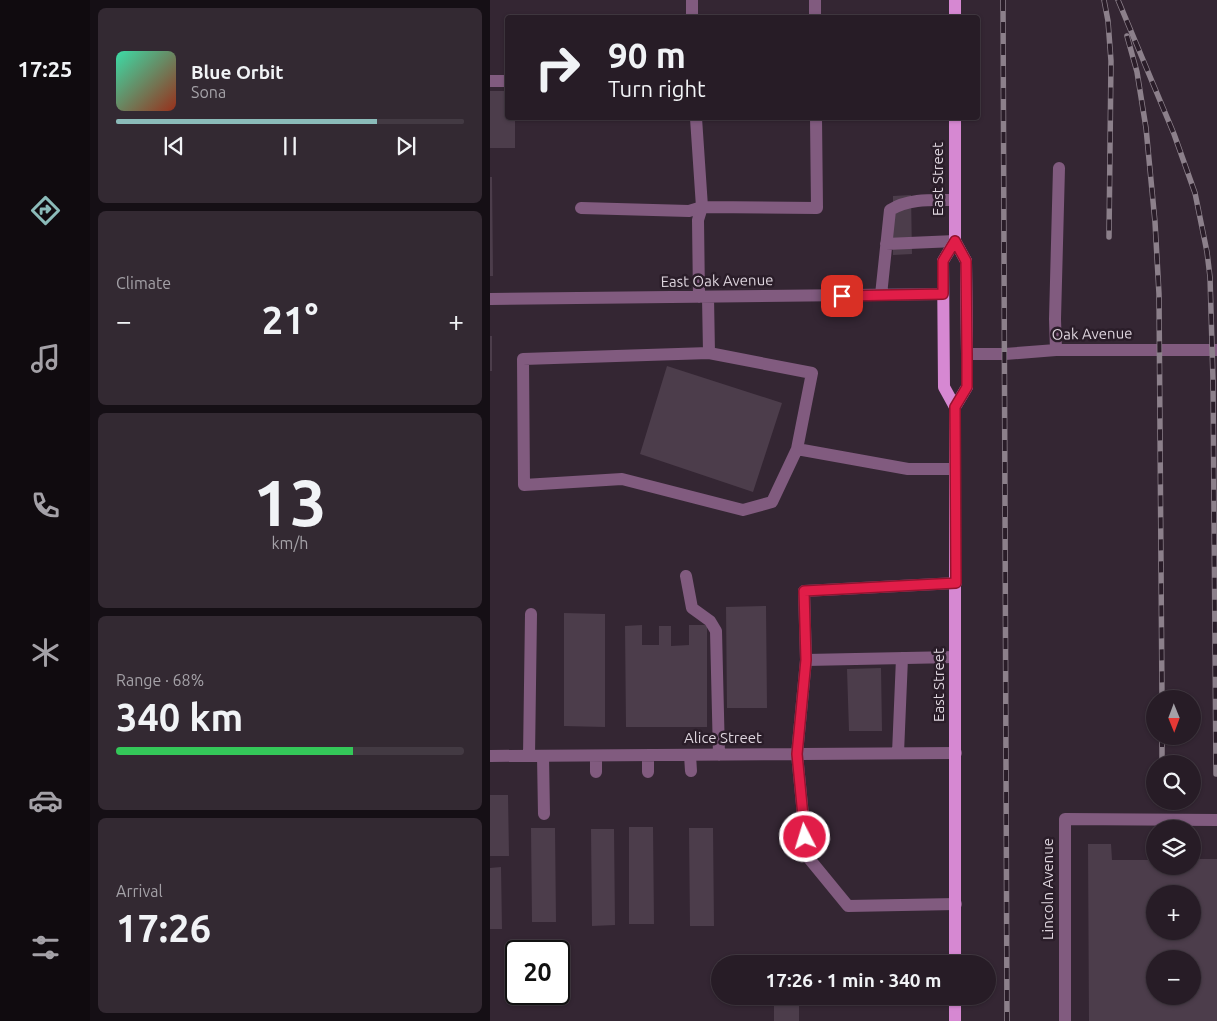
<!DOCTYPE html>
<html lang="en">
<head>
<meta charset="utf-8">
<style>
	body { margin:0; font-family:Ubuntu,sans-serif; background:#332932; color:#f1f3f6; height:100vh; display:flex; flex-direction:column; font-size:19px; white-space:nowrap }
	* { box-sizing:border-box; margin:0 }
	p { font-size:16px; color:#a4a1a7 }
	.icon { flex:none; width:28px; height:28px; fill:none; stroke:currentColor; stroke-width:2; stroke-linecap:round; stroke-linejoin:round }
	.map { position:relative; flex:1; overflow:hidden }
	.sheet { display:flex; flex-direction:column; gap:8px; padding:8px; background:#150f15; width:400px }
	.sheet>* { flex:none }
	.hud { position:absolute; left:15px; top:15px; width:475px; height:105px; border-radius:5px; box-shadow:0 1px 4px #0004,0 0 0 1px #433a43; background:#271c26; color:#f1f3f6; overflow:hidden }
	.needle { width:32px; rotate:179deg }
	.controls { position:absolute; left:656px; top:690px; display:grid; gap:10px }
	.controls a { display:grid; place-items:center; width:55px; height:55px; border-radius:50%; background:#271c26; box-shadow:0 1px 4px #0004,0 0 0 1px #433a43; font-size:25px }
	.speed { position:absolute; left:15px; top:940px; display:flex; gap:10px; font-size:25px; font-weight:700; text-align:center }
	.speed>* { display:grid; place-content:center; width:65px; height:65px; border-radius:50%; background:#271c26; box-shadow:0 1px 4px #0004,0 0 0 1px #433a43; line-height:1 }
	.speed .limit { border:2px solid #111; border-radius:8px; background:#fff; color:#111 }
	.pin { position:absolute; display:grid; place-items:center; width:42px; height:42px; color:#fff; margin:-21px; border-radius:10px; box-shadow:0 2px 8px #0006 }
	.me { position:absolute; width:55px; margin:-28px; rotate:355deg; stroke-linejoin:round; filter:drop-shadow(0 0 4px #0008) }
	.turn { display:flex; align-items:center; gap:18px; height:105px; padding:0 20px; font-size:22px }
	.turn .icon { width:65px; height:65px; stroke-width:2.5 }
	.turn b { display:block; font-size:35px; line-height:42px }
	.big { font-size:38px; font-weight:700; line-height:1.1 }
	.sheet .card { flex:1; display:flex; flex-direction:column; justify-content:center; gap:8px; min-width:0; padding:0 18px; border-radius:8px; background:#332932 }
	.sheet .dial { align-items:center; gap:0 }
	.dial b { font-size:65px; line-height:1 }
	.song { display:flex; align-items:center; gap:15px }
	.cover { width:60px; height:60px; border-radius:8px; background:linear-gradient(135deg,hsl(160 70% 55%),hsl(10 70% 35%)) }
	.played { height:5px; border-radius:2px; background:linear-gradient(90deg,#8bbbb9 75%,#433a43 75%) }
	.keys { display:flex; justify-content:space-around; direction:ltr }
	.heat { display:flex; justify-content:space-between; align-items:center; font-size:28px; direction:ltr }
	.charge { height:8px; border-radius:4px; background:linear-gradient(90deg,#34c759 68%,#433a43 0) }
	.trip { position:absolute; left:221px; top:955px; width:285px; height:50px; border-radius:25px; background:#271c26; box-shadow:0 1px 4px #0004,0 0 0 1px #433a43; font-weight:700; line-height:50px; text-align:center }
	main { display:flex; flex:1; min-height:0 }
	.tab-bar { display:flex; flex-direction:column; width:90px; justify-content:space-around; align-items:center; background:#100b0f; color:#a4a1a7 }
	.tab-bar .icon { width:35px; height:35px }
	.tab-bar .current { color:#8bbbb9 }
	.tab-bar b { font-size:22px; color:#f1f3f6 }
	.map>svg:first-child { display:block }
	.building { fill:#4c3d4b; fill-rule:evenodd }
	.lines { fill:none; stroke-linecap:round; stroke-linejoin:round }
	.minor { stroke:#815b7f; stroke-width:12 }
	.major { stroke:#d688d2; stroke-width:12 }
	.rail-casing { stroke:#8c808b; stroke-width:5.5 }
	.rail { stroke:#2a1d29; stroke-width:4; stroke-dasharray:11; stroke-linecap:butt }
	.route-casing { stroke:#92132f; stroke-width:12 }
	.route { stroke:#e11d48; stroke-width:9 }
	.labels { text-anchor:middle; stroke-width:5; stroke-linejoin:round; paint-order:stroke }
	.street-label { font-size:15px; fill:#ded5de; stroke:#2a1d29 }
</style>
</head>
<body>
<main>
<nav class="tab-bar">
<b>17:25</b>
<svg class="icon current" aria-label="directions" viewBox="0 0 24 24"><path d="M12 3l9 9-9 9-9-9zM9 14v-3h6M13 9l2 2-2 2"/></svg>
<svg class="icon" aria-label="music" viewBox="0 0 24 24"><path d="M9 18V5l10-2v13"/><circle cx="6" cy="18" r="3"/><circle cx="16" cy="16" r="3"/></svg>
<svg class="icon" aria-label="phone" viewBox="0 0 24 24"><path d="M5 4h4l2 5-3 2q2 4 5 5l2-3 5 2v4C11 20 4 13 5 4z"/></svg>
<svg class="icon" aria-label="climate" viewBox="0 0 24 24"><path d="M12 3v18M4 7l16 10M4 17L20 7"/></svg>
<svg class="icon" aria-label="car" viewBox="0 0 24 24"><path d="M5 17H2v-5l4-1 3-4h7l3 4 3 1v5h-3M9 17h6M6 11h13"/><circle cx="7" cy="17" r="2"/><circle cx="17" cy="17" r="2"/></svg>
<svg class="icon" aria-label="filters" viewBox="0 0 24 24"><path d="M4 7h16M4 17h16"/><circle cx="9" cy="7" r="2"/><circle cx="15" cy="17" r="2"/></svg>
</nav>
<section class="sheet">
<div class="card">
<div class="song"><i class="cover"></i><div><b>Blue Orbit</b><p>Sona</p></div></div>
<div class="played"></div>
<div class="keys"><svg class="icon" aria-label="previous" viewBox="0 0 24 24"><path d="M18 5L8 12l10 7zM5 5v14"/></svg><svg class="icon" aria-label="pause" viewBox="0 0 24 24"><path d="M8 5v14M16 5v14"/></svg><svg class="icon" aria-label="next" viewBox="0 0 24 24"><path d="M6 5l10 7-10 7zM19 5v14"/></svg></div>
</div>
<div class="card"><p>Climate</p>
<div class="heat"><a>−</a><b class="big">21°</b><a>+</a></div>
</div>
<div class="card dial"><b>13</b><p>km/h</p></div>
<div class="card"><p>Range · 68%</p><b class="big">340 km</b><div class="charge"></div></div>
<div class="card"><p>Arrival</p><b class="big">17:26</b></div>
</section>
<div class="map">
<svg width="727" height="1021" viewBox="0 0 727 1021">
	<rect width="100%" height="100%" fill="#342633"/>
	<path class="building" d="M0,91H18V118H25V148H0Z
		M0,177H2L3,276H0Z
		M421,195L422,254L403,255V196Z
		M0,336H2V371H0Z
		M177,366L292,403L263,492L150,454Z
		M276,606L277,708H237L236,607Z
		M74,613L115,614V727L74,726Z
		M152,625V645H169V626H181V646L199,645V625H217V727H136L135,626Z
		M391,668L392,731H359L357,669Z
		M0,795H18L19,856H0Z
		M139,827H163L164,924H139Z
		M41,828H65L66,922H42Z
		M199,828H223L224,926H200Z
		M101,829H124L125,925L102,926Z
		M598,844H621L622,860H665V866H702V859H727V1021H599ZM665,894H702V931H665ZM665,959H702V996H665Z
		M11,867L12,929H0V868Z
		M309,998V1021H284V999Z"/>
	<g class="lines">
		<path class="minor" d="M202,0V18
			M325,0V18
			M0,81H18
			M206,118L212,207L208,220L209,297
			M91,208L199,211L212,207L327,208L326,118
			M396,244L465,241
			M391,295L400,210C419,198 443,200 465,200
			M218,297L219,353
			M0,299L453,294
			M566,350L565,319L569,168
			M477,354H515L566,350H727
			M307,449L322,373L219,353L33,359L34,485L132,479L253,510L282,502L307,449L418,469H465
			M196,576L202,608L220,621L226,631L229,755
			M465,657L316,660L307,754L317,856L358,906L466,904
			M316,660L314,591L466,583
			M408,753L412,658
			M158,755V772
			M200,755L201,771
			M0,756L466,753
			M39,756L41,614
			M53,756L54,814
			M106,756V772
			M575,1021V819L727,820"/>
		<path class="major" d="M465,0V18
			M465,118V241L453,261L454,387L465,407V964
			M465,241L476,261L477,354V387L465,407
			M465,1021V996"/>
		<defs>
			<path id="rail" d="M513,0L517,1021
				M614,0L618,21L621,61L619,237
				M628,0L684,134L705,193L717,252L720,277L723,380L726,774
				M637,36L647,72L656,128L665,222L669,294L672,699
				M672,736V764"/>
		</defs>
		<use href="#rail" class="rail-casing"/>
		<use href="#rail" class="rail"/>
	</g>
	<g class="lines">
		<defs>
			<path id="route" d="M315,837L307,754L316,660L314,591L466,583L465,407L477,387V354L476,261L465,241L453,261V294L352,296"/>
		</defs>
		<use href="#route" class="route-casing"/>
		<use href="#route" class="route"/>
	</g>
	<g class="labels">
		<g class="street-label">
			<text transform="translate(448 179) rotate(-90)" y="5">East Street</text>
			<text transform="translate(227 281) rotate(-1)" y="5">East Oak Avenue</text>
			<text transform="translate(602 334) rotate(-1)" y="5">Oak Avenue</text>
			<text transform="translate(449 685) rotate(-90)" y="5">East Street</text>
			<text x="233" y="743">Alice Street</text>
			<text transform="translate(558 889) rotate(-90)" y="5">Lincoln Avenue</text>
		</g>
	</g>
</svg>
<div class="controls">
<a><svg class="needle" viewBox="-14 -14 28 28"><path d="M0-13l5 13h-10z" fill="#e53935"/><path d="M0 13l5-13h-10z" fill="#a4a1a7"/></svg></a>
<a><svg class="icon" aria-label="search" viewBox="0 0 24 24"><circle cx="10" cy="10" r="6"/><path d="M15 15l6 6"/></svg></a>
<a><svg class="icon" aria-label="layers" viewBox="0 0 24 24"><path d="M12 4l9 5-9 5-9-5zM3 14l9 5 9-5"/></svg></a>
<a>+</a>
<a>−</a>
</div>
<div class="speed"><div class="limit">20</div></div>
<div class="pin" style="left:352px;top:296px;background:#d93025"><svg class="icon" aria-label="arrive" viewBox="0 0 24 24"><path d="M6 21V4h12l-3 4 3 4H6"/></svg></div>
<svg class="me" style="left:315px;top:837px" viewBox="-20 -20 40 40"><circle r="17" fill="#e11d48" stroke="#fff" stroke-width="3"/><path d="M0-11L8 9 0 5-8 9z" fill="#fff"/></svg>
<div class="trip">17:26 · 1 min · 340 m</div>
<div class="hud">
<div class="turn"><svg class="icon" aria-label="right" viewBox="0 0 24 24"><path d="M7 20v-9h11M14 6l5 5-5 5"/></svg><div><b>90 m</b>Turn right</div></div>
</div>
</div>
</main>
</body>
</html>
